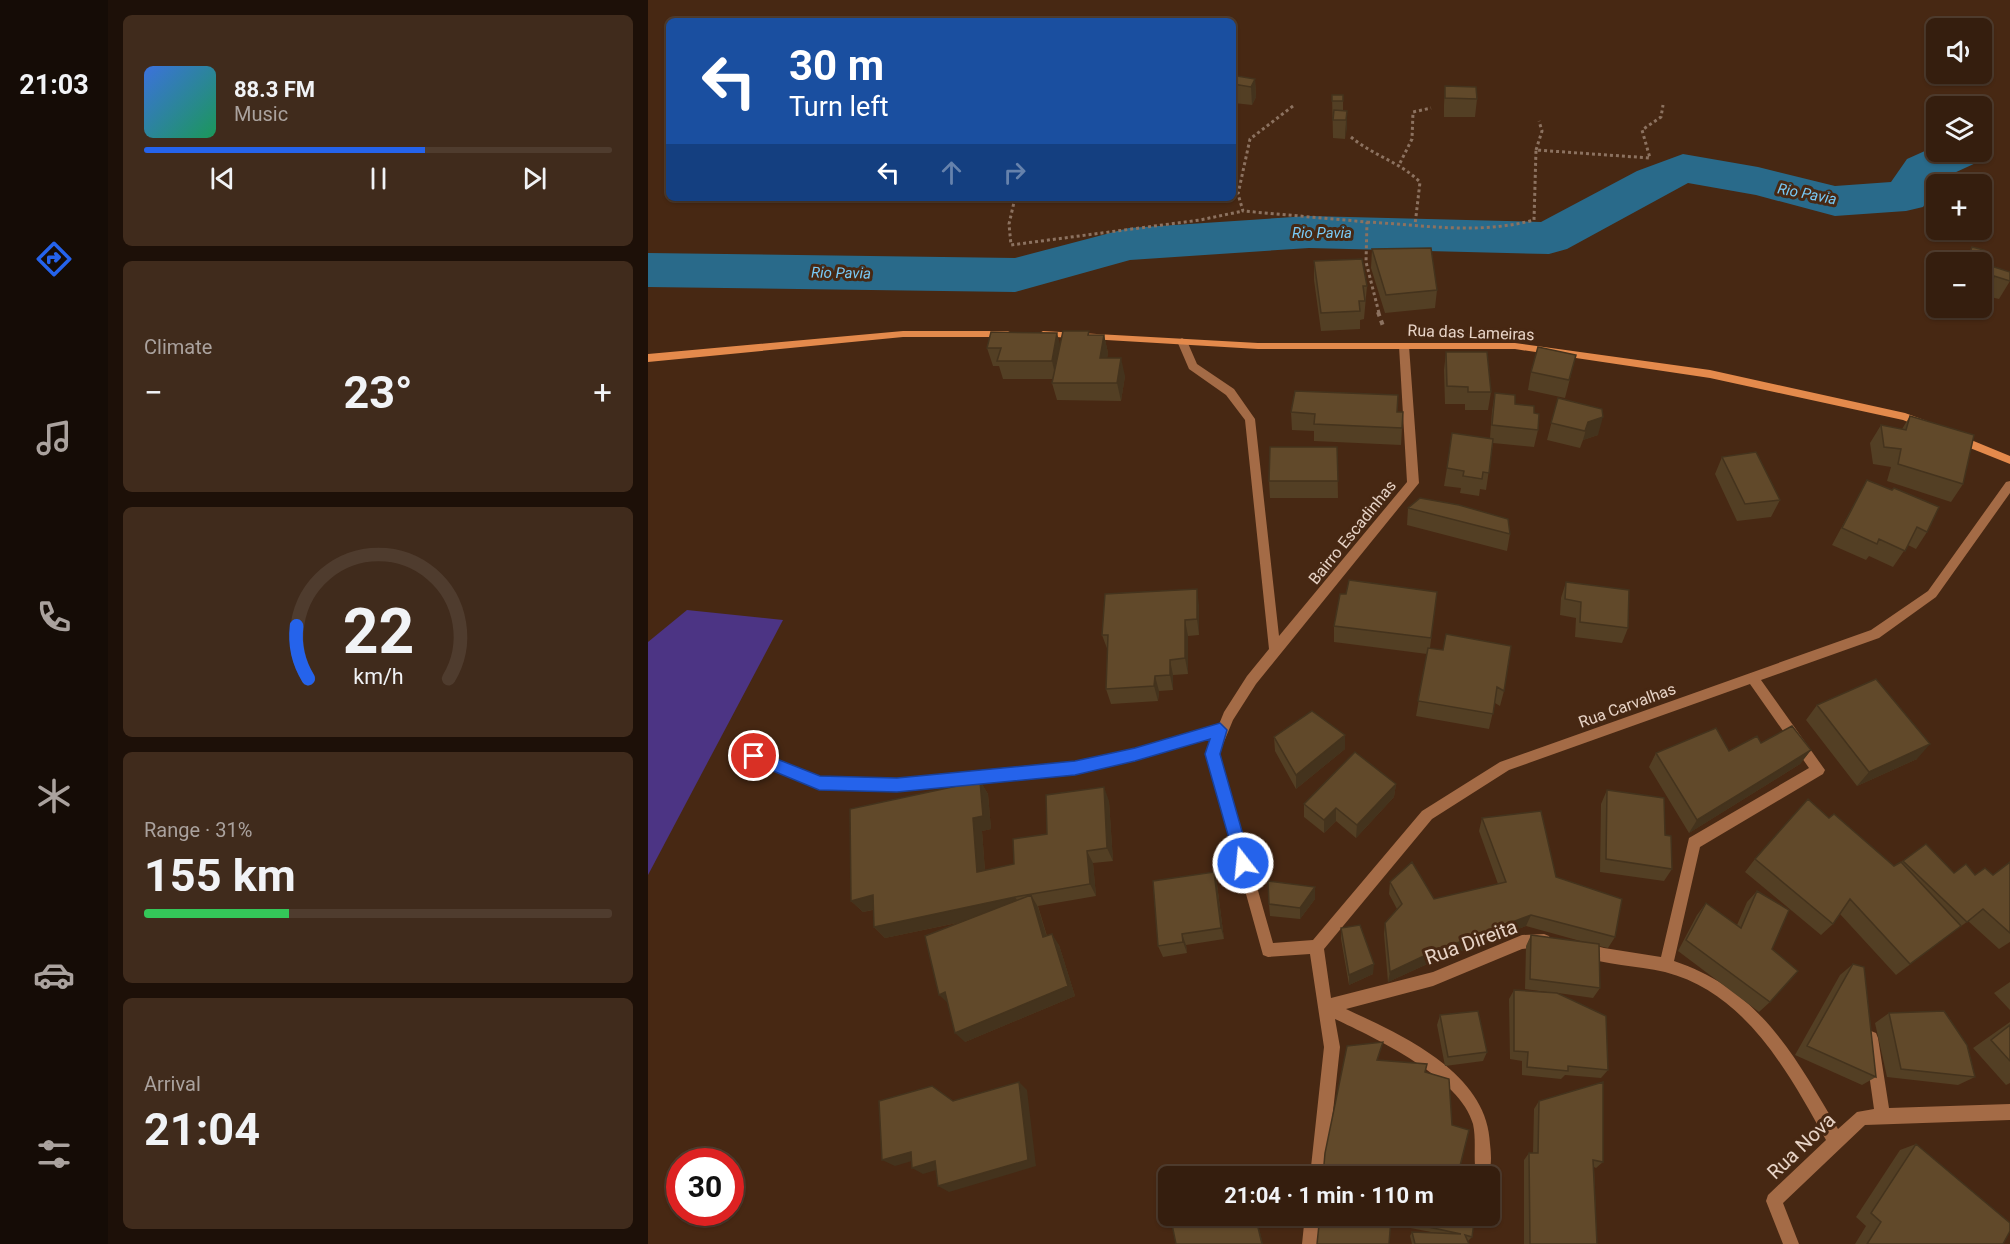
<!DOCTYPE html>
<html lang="en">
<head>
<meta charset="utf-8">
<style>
	body { margin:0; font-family:Roboto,sans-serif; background:#402b1c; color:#f1f3f6; height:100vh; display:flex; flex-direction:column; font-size:22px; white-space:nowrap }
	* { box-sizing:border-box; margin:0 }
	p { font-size:20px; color:#aaa29e }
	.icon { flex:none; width:33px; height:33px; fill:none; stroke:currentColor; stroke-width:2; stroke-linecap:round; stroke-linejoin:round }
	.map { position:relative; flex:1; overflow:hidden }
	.side { display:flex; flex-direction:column; gap:15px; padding:15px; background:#1d1008; width:540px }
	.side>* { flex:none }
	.top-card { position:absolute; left:18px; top:18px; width:570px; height:183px; border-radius:9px; box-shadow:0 2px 4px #0004,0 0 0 2px #4f3c2e; background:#1a4fa0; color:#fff; overflow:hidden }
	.fabs { position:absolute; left:1278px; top:18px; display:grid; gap:12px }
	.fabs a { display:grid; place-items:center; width:66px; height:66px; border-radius:9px; background:#351e0e; box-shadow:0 2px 4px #0004,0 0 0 2px #4f3c2e; font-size:30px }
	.speed { position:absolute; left:18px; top:1148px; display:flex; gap:12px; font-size:30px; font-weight:700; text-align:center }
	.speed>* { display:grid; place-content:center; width:78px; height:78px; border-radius:50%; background:#351e0e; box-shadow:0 2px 4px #0004,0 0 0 2px #4f3c2e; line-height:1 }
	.speed .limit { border:9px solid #d22; background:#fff; color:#111 }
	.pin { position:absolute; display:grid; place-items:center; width:51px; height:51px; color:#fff; margin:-26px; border:3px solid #fff; border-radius:50%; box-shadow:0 2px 6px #0007 }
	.me { position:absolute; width:66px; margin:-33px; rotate:344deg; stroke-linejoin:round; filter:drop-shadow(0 0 4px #0008) }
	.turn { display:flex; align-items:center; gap:21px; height:126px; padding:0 24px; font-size:27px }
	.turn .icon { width:78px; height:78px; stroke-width:2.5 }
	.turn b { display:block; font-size:42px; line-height:51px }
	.lanes { display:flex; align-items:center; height:57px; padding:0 24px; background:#0003; justify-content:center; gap:30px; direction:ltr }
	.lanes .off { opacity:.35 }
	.big { font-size:45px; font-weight:700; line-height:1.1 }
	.side .widget { flex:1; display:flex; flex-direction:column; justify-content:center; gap:9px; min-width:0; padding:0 21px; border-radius:9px; background:#402b1c }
	.side .dial { align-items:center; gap:0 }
	.dial svg { height:156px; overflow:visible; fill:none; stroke:#4f3c2e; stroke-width:7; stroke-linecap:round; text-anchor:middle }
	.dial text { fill:#f1f3f6; stroke:none }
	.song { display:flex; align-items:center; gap:18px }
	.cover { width:72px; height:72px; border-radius:9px; background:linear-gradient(135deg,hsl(220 70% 55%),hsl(150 70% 35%)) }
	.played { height:6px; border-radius:3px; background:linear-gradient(90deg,#2563eb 60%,#4f3c2e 60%) }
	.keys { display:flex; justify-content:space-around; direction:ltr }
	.heat { display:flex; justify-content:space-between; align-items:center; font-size:33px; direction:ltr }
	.charge { height:9px; border-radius:4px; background:linear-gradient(90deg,#34c759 31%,#4f3c2e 0) }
	.trip { position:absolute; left:510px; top:1166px; width:342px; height:60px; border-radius:9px; background:#351e0e; box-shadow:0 2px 4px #0004,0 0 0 2px #4f3c2e; font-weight:700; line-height:60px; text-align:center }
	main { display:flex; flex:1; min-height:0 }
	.dock { display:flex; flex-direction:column; width:108px; justify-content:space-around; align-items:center; background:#150c06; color:#aaa29e }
	.dock .icon { width:42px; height:42px }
	.dock .active { color:#2563eb }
	.dock b { font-size:27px; color:#f1f3f6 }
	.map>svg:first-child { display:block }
	.green { fill:#4c3484 }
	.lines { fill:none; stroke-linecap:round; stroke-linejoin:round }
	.river { fill:#296a8a; fill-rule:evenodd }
	.path-far1 { stroke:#8c7260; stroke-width:3; stroke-dasharray:3 3; stroke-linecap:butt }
	.path { stroke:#8c7260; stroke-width:4; stroke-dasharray:4.5 4.5; stroke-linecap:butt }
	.lane { fill:#a46b46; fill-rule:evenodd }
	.street { fill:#a46b46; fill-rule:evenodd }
	.secondary { fill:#e48a4c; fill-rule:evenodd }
	.wall { fill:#533f24 }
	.shaded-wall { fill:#44331d }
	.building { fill:#61492a; stroke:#44331d; stroke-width:1.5 }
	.route { fill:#2563eb; stroke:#184099; stroke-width:1.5 }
	.labels { text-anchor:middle; stroke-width:6; stroke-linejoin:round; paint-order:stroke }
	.far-water-label { font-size:15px; font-style:italic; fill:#79caf6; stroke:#472813 }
	.street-label { font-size:16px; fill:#e7d3c6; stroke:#472813 }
	.near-street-label { font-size:20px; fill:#e7d3c6; stroke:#472813 }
</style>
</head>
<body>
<main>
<nav class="dock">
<b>21:03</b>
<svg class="icon active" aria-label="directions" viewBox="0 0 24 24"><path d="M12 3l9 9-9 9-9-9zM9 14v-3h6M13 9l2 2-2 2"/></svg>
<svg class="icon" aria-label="music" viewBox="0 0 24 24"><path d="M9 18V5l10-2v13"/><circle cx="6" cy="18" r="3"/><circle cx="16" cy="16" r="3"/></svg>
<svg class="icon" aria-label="phone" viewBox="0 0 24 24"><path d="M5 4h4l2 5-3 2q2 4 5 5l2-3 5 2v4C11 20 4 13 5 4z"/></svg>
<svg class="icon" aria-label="climate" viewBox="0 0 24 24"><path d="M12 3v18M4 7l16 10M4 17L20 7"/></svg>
<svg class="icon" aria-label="car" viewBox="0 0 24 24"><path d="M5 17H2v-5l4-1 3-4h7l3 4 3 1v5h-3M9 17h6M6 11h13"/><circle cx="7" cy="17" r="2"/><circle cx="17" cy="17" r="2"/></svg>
<svg class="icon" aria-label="filters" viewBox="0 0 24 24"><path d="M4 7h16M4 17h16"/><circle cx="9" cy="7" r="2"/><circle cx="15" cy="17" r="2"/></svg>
</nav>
<section class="side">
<div class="widget">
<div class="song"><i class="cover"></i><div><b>88.3 FM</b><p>Music</p></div></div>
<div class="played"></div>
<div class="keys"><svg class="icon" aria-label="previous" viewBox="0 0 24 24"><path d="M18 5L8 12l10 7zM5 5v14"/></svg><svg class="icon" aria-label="pause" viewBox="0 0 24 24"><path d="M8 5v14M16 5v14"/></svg><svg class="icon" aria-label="next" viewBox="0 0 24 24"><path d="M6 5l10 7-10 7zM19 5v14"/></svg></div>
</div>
<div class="widget"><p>Climate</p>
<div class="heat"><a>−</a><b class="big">23°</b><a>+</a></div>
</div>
<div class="widget dial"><svg viewBox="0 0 100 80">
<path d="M14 69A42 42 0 1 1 86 69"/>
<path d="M14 69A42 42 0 0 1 8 42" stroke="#2563eb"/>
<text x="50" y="56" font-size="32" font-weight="700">22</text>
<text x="50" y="72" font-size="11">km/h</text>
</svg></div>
<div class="widget"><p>Range · 31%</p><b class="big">155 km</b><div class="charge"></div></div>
<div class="widget"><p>Arrival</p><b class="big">21:04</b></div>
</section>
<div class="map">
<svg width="1362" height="1244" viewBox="0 0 1362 1244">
	<rect width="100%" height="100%" fill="#472813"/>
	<path class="green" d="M39,610L135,620L0,875V642Z"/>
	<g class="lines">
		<path class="river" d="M1288,146V152H1334V147L1337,152L1330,162L1293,179L1275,207L1258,211L1187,216L1108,195L1040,183L919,249L901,254L661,248L482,260L367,292L0,287V253L367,258L481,228L661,216L893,222L989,171L1035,154L1110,167L1187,186L1243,182L1259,159Z"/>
		<path class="path-far1" d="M645,106L602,139L590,194L595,211L719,222L718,262L731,313
			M703,137C724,155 752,162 772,182L767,225
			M888,150L894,131L891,121
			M752,163L764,139L765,112L783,108
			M367,198L361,224L363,245L552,220L595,211
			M719,222C776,225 830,235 886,220L888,150L1002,158L994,130L1013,117L1015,105"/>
		<path class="path" d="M730,312L735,326"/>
		<path class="lane" d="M572,724L577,726L578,730L577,734L572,736L487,761L427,774L249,791L171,789L101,760L100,756L101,752L106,750L171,777L249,779L427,762L487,749Z"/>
		<path class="street" d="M534,338L539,341L549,364L586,389L607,419L631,636L759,482L751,346L756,343L761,346L771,483L608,684L585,720L571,754L625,943L665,940L774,811L852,762L1223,630L1280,591L1358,482L1362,481V493L1288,597L1231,638L1113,680L1177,770L1175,774L1052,847L1026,961C1111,989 1147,1056 1190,1129L1209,1112L1226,1109L1216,1038L1218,1033L1223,1031L1228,1033L1230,1038L1241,1108L1362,1104V1120L1217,1125L1135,1203L1151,1244H1135L1118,1201L1120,1195L1178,1140C1140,1072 1098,993 1017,972C988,965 958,966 931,955L929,950L931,945L936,943L956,948L1013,957L1041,838L1161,768L1102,684L861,770L784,819L676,949L683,998L785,972L874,935L896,934L901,936L903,941L901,946L874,949L785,986L698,1009C754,1035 840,1073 842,1144C843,1153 844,1163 841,1172L835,1174L829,1172L827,1166C826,1152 828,1138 825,1124C813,1078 727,1038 687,1019L692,1047L678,1176H662L676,1047L662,954L620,957L615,955L559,754L576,712L599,676L621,649L597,420L578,395L541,369L529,341Z
			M657,1215H673L670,1244H654Z"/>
		<path class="secondary" d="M255,331H360L365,334L360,337H255L0,362V354Z
			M395,331L610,343H867L1062,370L1257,413L1279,421L1280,424L1275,428L1255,420L1062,378L867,349H610L391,336L390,334Z
			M1311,435L1362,456V464L1307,442L1306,439L1307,436Z"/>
	</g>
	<path class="wall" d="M607,79L608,97L604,105L586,103L585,84Z
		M797,86L829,99L827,117H796V105Z
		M684,95H695V111H699L697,139L685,138Z
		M1324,247L1340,265L1362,281L1351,299L1338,296L1334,303V262H1311L1313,259L1316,260Z
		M724,249L789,290L787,308L737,313L723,268Z
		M666,261L719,286L716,319L712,320V329L673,331L666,280Z
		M442,335H456L460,353L459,358L477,376L473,401L409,400L404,383L405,379H355L351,366H345L339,348L412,344Z
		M798,352L843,392L840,410H817V404H797L796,370Z
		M928,355L917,398L880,390L883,372Z
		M847,393L886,413L890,430L886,447L845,443L838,490L832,489L831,496L812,493L813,488L796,486L799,468L842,438L844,411Z
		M910,398L950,435L935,440L932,448L899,440Z
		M643,412H749L754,428L753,445L666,441V431L644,430Z
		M1262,416L1315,484L1303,502L1239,481L1243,467L1225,464L1222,443L1233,425L1254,429Z
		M689,447L690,498H622L621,481Z
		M1074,457L1132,500L1123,517L1089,521L1067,474Z
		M1219,480L1279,532L1268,549L1260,545L1245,567L1221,556L1218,560L1184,545Z
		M760,508L862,534L859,551L759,525Z
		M918,582L980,628L974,643L927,637L928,618L912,615L913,598Z
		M789,592L782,648L856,691L852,706L847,703L841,729L768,716L779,654L686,642V626L698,594Z
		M551,605V635L540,636V674L525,675V690L511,691L510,701L463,704L458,689L460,651L454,635Z
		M1169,705L1269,759L1209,786L1158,720Z
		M697,735V749L648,789L627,751L626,737Z
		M1113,743L1163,750L1152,764L1041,833L1001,767L1008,753L1081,751Z
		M332,781L340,794L343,829L334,831L337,871L366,864L399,834L461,801L465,861L445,863L448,896L390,906L399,936L411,945L427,996L317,1042L314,922L237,938L226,927L225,910L215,912L203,901Z
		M748,784L746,797L708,838L688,821L676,833L656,817V804Z
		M959,790L1017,835L1024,869L1016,881L952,872L953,804Z
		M834,818L908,877L967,937L960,948L951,946L952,988L945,998L910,993L960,1070L953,1078L917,1075L913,1079L874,1075V1061L862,1059L861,999L866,990L906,993L877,989L878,946L883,935L936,942L878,926L777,965L740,982L736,934L737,923L749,909L741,894L742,882L786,899L850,884L831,831Z
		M1181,818L1246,866L1253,862L1278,844L1306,873L1327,875H1345L1362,862V942L1351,949L1320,921L1248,975L1192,914L1185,924L1173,935L1097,872L1107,859Z
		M566,872L569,884L576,939L538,945L539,953L515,957L510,946Z
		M1109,891L1124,949L1122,1002L1111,1012L1030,951L1049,915L1058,903L1089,925L1099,902Z
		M667,899L652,919L622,916L621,904Z
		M693,928L725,974L701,985L693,939Z
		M1205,964L1228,1077L1214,1085L1147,1055L1192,975Z
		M1362,982V1010L1346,993Z
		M1241,1013L1327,1077L1310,1085L1239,1077L1227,1023Z
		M792,1015L839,1052L835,1061L797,1066L789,1025Z
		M1362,1022V1083L1358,1085L1325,1048Z
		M891,1101L955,1162L948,1168L946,1167L949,1244H876V1160L881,1153H885L886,1109Z
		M1268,1144L1355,1244H1207L1218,1226L1208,1217L1252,1150Z
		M672,1215H827L824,1237L820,1241L821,1244H764L762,1236L764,1232H783L742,1224Z"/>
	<path class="shaded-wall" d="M607,79L608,97L604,105L603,87Z
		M699,111V129L697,139L698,120Z
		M409,333L414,351L408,379L404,361Z
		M456,335L460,353L456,376L452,358Z
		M473,358L477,376L473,401L469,383Z
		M955,417L950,435L935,440L940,422Z
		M549,589L551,605V635L549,619Z
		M537,620L540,636V674L537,658Z
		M522,660L525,675V690L522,675Z
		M507,676L511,691L510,701L506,686Z
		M697,735V749L648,789V775Z
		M1282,744L1269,759L1209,786L1221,772Z
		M1163,750L1152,764L1041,833L1049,820Z
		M332,781L340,794L343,829L334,831L338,885L329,872L325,818Z
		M748,784L746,797L708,838L709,825Z
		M456,787L461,801L465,861L459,848Z
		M688,808V821L676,833V820Z
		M439,851L445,863L448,896L442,884Z
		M566,872L569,884L576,939L573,928Z
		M667,887V899L652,919V908Z
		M225,895L236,907L215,912L203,901Z
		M383,895L390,907L402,948L395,937Z
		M367,897L375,909L237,938L226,927Z
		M883,915L878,926L777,965L740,982L742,972L780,954Z
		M404,934L411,945L427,996L317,1042L307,1033Z
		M534,934L538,945L539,953L535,942Z
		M726,964L725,974L701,985V975Z
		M297,992L301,1004L291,995Z
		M371,1082L379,1090L388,1166L301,1192L290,1186Z
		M263,1152L274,1158L247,1166L234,1160Z
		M287,1161L298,1167L275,1174L264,1168Z
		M607,1215L608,1216L615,1244H614Z"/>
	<path class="building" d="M589,76L607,79L603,87L585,84Z
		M797,86L828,87L829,99L797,98Z
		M684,95H695V101H684Z
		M686,110L699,111L698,120H685Z
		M1324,247L1336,250L1334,257L1342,259L1340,265L1362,272V281L1346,276L1343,287L1334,285V262H1312L1313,259L1319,261Z
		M783,248L789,290L738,295L724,249Z
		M714,259L719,286H715L717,301H711L712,311L673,313L666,261Z
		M415,331H441L440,335H456L452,358H473L469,383H404Z
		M343,332L409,333L404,361H349L353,348H339Z
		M890,347L928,355L921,380L883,372Z
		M798,352H839L843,392H820V387L799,386Z
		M647,391L750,395L749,412H755L754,428L666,424L667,414L643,412Z
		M847,393L867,395V404L886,406V413L891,414L890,430L844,425Z
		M910,398L954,409L955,417L940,422L937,431L903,423Z
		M1262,416L1326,435L1315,484L1250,464L1253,449L1236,447L1233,425L1258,430Z
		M804,433L845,439L841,473L835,472L834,479L815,476L816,471L799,468Z
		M622,447H689L690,481H621Z
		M1108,452L1132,500L1097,504L1074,457Z
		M1219,480L1244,490L1246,488L1291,507L1279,532L1269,527L1257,551L1231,539L1229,544L1194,528Z
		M772,498L811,505L860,519L862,534L760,508Z
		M701,580L789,592L783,638L686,626L692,594H698Z
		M918,582L981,590L980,628L932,622L933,602L917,599Z
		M549,589V619L537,620V658L522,660V675L507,676L506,686L458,689L460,635H454L457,594Z
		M798,634L863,646L856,691L849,687L845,714L770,701L780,648L795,650Z
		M1228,679L1282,744L1221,772L1169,705Z
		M664,711L697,735L648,775L626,737Z
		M1144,726L1163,750L1049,820L1008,753L1068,728L1081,751L1109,736L1113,743Z
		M707,752L748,784L709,825L688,808L676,820L656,804Z
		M332,781L335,816L325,818L329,872L366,864L365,839L399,834L398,795L456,787L459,848L439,851L442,884L367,897L226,927L225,895L203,901L202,809Z
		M959,790L1016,798L1017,835L1023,836L1024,869L958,859Z
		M1160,799L1181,818L1186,814L1246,866L1253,862L1313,926L1262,964L1202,899L1185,924L1107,859Z
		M893,811L908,877L974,899L967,937L883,915L780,954L742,972L737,923L754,904L742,882L764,862L786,899L858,882L834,818Z
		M1278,844L1306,873L1318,864L1327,875L1337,868L1345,875L1362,862V933L1335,909L1319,922L1255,861Z
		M566,872L573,928L534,934L535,942L510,946L505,881Z
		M620,881L667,887L652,908L621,904Z
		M1109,891L1141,910L1124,949L1150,971L1122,1002L1038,940L1058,903L1093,928Z
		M383,895L395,937L404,934L420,986L307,1033L297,992L291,995L277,936Z
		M712,925L726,964L701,975L693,928Z
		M883,935L951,944L952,988L882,979Z
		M1205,964L1216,967L1228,1077L1159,1046Z
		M866,990L909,993L958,1016L960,1070L920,1066V1071L879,1067L880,1052L866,1051Z
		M830,1011L839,1052L800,1057L792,1015Z
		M1296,1011L1319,1045L1327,1077L1253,1069L1241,1013Z
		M1362,1025V1061L1343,1040Z
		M735,1042L729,1060L779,1064L777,1072L801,1079L804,1125L821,1130L812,1166L834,1170L833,1176H675L677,1153L699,1046Z
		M371,1082L380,1160L290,1186L287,1161L264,1168L263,1152L234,1160L231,1101L284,1086L305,1101Z
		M955,1082V1162L945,1160L949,1244H882L881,1153H890L891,1101Z
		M1268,1144L1362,1223V1231L1355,1244H1219L1233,1222L1223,1213Z
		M522,1215H581L582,1219L593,1215H607L614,1244H528Z
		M672,1215H827L824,1237L817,1235L821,1244H767L764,1232L813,1234L743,1219L741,1244H669Z"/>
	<path class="route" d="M572,723L579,730L572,754L603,863L601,868L595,870L590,868L588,863L557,754L562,739L487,761L427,775L249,792L171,790L101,761L99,756L106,750L172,776L249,778L427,761L487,748Z"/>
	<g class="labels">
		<g class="far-water-label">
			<text transform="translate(1159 194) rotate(11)" y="5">Rio Pavia</text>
			<text x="674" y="238">Rio Pavia</text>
			<text transform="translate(193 273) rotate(1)" y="5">Rio Pavia</text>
		</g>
		<g class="street-label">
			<text transform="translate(823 332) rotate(2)" y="6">Rua das Lameiras</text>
			<text transform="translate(704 532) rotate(-51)" y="6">Bairro Escadinhas</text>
			<text transform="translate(979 705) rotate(-20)" y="6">Rua Carvalhas</text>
		</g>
		<g class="near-street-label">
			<text transform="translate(823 942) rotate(-20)" y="7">Rua Direita</text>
			<text transform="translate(1153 1146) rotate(-44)" y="7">Rua Nova</text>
		</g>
	</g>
</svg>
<div class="fabs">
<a><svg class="icon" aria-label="sound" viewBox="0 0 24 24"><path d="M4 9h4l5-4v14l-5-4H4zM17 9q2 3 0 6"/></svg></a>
<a><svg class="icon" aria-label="layers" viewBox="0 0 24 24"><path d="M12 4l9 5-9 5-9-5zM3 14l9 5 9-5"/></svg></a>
<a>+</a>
<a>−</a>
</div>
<div class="speed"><div class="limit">30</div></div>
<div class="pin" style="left:106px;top:756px;background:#d93025"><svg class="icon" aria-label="arrive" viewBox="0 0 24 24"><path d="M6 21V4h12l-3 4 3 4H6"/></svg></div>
<svg class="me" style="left:595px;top:863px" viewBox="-20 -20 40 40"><circle r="17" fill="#2563eb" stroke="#fff" stroke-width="3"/><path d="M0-11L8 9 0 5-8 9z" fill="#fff"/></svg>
<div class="trip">21:04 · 1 min · 110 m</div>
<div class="top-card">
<div class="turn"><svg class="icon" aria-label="left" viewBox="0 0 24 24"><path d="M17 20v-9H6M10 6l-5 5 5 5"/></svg><div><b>30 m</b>Turn left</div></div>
<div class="lanes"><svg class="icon" aria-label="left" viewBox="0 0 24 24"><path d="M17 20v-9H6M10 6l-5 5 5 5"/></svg><svg class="icon off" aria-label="ahead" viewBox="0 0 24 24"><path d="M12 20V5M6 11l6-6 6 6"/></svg><svg class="icon off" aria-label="right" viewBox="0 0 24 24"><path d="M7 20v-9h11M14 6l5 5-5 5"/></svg></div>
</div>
</div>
</main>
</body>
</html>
